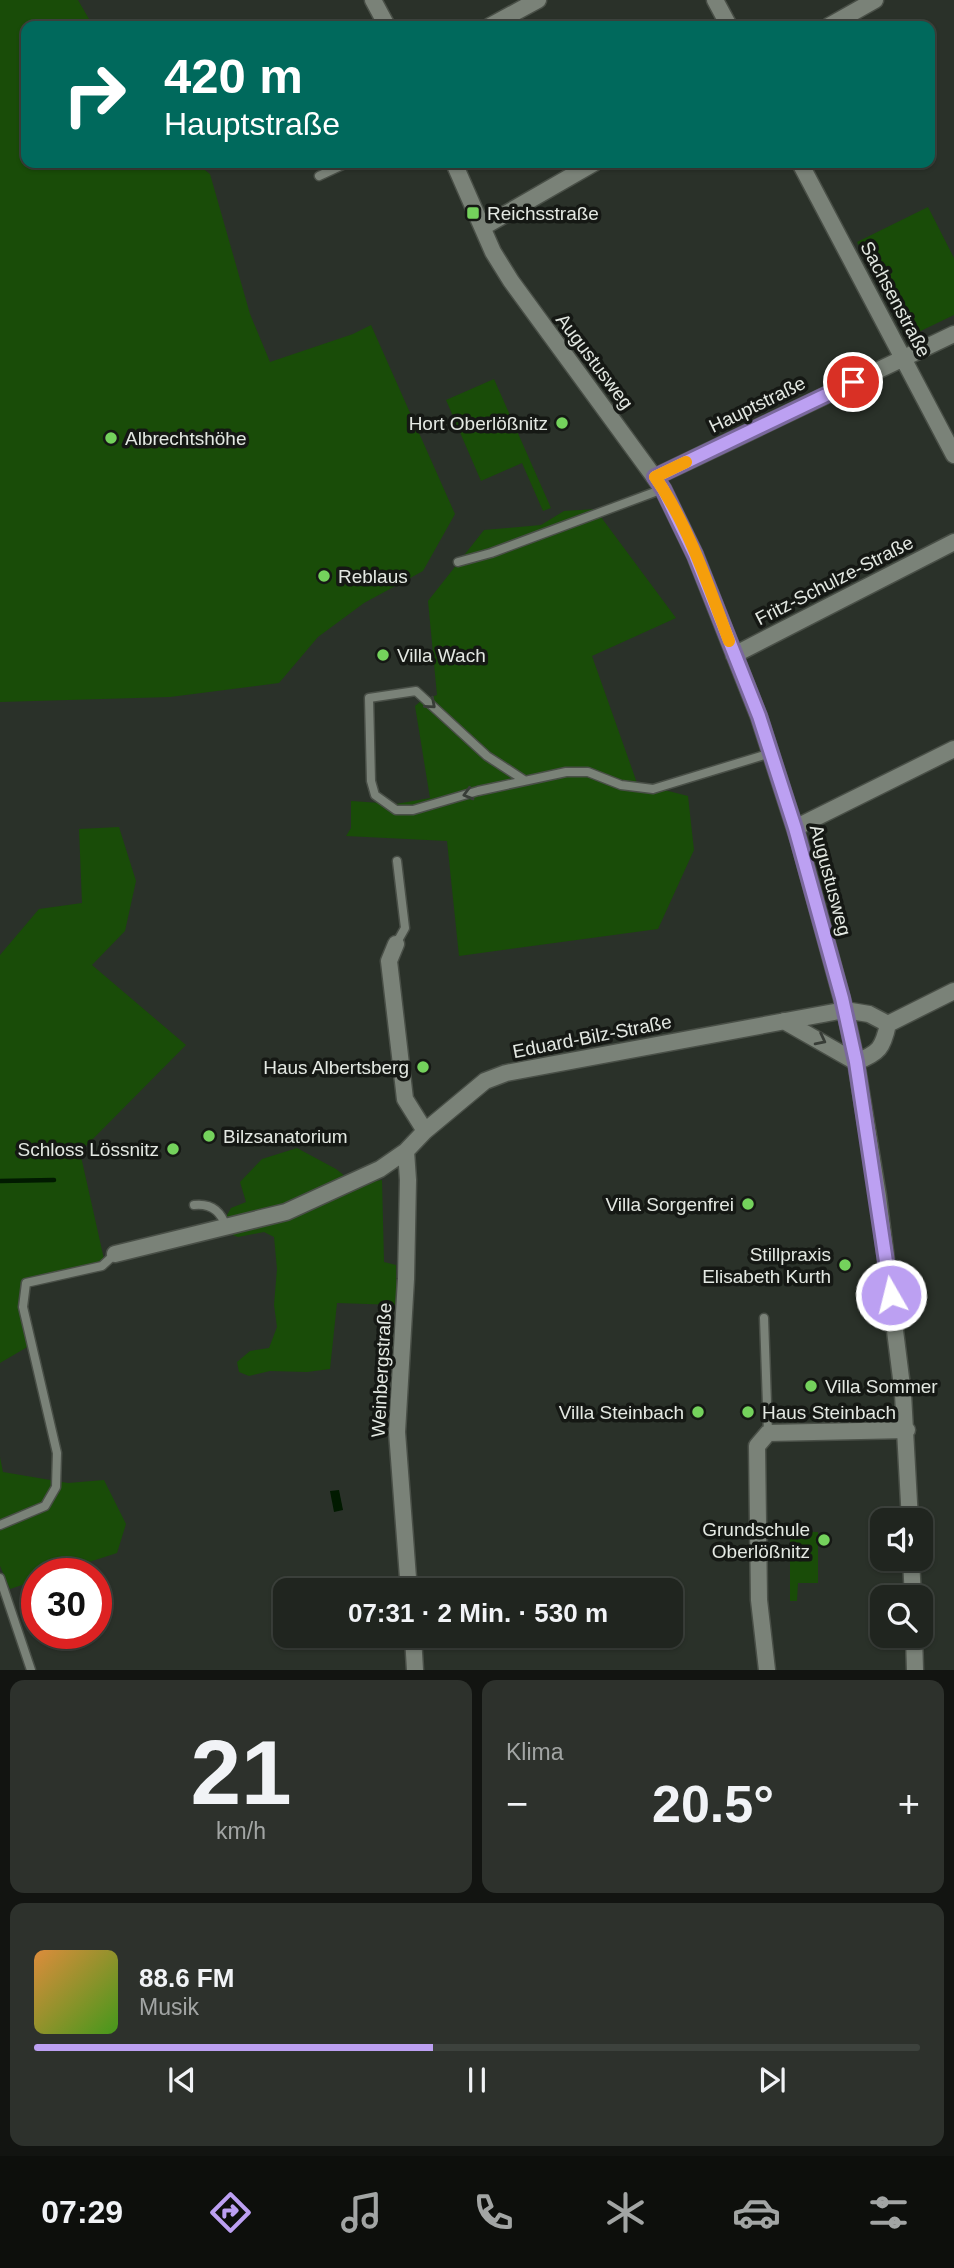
<!DOCTYPE html>
<html lang="de">
<head>
<meta charset="utf-8">
<style>
	body { margin:0; font-family:Helvetica,sans-serif; background:#2d312c; color:#f1f3f6; height:100vh; display:flex; flex-direction:column; font-size:26px; white-space:nowrap }
	* { box-sizing:border-box; margin:0 }
	p { font-size:23px; color:#a2a5a4 }
	.icon { flex:none; width:38px; height:38px; fill:none; stroke:currentColor; stroke-width:2; stroke-linecap:round; stroke-linejoin:round }
	.map { position:relative; height:1670px; overflow:hidden }
	.sheet { display:flex; flex-direction:column; gap:10px; padding:10px; background:#121411; flex:1 }
	.sheet>* { flex:none }
	.hud { position:absolute; left:21px; top:21px; width:914px; height:147px; border-radius:14px; box-shadow:0 2px 5px #0004,0 0 0 2px #3d423d; background:#00695c; color:#fff; overflow:hidden }
	.fabs { position:absolute; left:870px; top:1508px; display:grid; gap:14px }
	.fabs a { display:grid; place-items:center; width:63px; height:63px; border-radius:14px; background:#20251f; box-shadow:0 2px 5px #0004,0 0 0 2px #3d423d; font-size:35px }
	.speed { position:absolute; left:21px; top:1558px; display:flex; gap:14px; font-size:35px; font-weight:700; text-align:center }
	.speed>* { display:grid; place-content:center; width:91px; height:91px; border-radius:50%; background:#20251f; box-shadow:0 2px 5px #0004,0 0 0 2px #3d423d; line-height:1 }
	.speed .limit { border:10px solid #d22; background:#fff; color:#111 }
	.pin { position:absolute; display:grid; place-items:center; width:60px; height:60px; color:#fff; margin:-30px; border:4px solid #fff; border-radius:50%; box-shadow:0 2px 7px #0007 }
	.me { position:absolute; width:77px; margin:-38px; rotate:352deg; stroke-linejoin:round; filter:drop-shadow(0 0 5px #0008) }
	.turn { display:flex; align-items:center; gap:24px; height:147px; padding:0 28px; font-size:32px }
	.turn .icon { width:91px; height:91px; stroke-width:2.5 }
	.turn b { display:block; font-size:49px; line-height:60px }
	.big { font-size:52px; font-weight:700; line-height:1.1 }
	.sheet .tile { flex:1; display:flex; flex-direction:column; justify-content:center; gap:10px; min-width:0; padding:0 24px; border-radius:14px; background:#2d312c }
	.sheet .dial { align-items:center; gap:0 }
	.dial b { font-size:91px; line-height:1 }
	.song { display:flex; align-items:center; gap:21px }
	.cover { width:84px; height:84px; border-radius:10px; background:linear-gradient(135deg,hsl(30 70% 55%),hsl(100 70% 35%)) }
	.played { height:7px; border-radius:4px; background:linear-gradient(90deg,#bca0f2 45%,#3d423d 45%) }
	.keys { display:flex; justify-content:space-around; direction:ltr }
	.heat { display:flex; justify-content:space-between; align-items:center; font-size:38px; direction:ltr }
	.sheet .tiles { flex:1; display:grid; gap:10px; grid-template-columns:1fr 1fr }
	.tile:last-child { grid-column:span 2 }
	.trip { position:absolute; left:273px; top:1578px; width:410px; height:70px; border-radius:14px; background:#20251f; box-shadow:0 2px 5px #0004,0 0 0 2px #3d423d; font-weight:700; line-height:70px; text-align:center }
	.menu { display:flex; height:112px; justify-content:space-around; align-items:center; background:#0d0f0c; color:#a2a5a4 }
	.menu .icon { width:49px; height:49px }
	.menu .active { color:#bca0f2 }
	.menu b { font-size:32px; color:#f1f3f6 }
	.map>svg:first-child { display:block }
	.green { fill:#194c08 }
	.water { fill:#011a00 }
	.lines { fill:none; stroke-linecap:round; stroke-linejoin:round }
	.stream { stroke:#011a00; stroke-width:4.5 }
	.lane-casing { stroke:#494f47; stroke-width:11 }
	.street-casing { stroke:#494f47; stroke-width:19 }
	.lane { stroke:#7a8278; stroke-width:8 }
	.street { stroke:#7a8278; stroke-width:16 }
	.oneway { stroke:#383d37 }
	.route-casing { stroke:#7a689d; stroke-width:18 }
	.route { stroke:#bca0f2; stroke-width:12 }
	.slow { stroke:#f59e0b; stroke-width:12 }
	.poi-dot { fill:#74d25c; stroke:#151814; stroke-width:2.5 }
	.labels { text-anchor:middle; stroke-width:7; stroke-linejoin:round; paint-order:stroke }
	.poi-label { font-size:19px; fill:#e3e8e2; stroke:#151814; text-anchor:start }
	.street-label { font-size:19px; fill:#e3e8e2; stroke:#151814 }
</style>
</head>
<body>
<div class="map">
<svg width="954" height="1670" viewBox="0 0 954 1670">
	<rect width="100%" height="100%" fill="#2a3129"/>
	<path class="green" d="M0,0H78L93,26H26V163H196L210,174L250,314L270,362L353,334L371,325L455,514L423,571L364,603L318,637L279,683L170,697L0,702Z
		M928,207L954,258V315L906,338L857,242Z
		M494,379L551,508L543,511L522,463L481,481L446,400Z
		M595,509L676,618L592,656L637,783L688,796L694,850L658,929L459,956L447,841L346,836L351,828V801L396,804L430,798L415,706L422,700L437,695L428,601L484,530L541,525L564,511Z
		M119,827L136,881L125,931L92,965L186,1045L80,1152L104,1259C82,1269 45,1290 21,1285L19,1310L29,1346L0,1363V955L39,909L82,903L79,829Z
		M297,1148L336,1169L355,1184L382,1180L384,1262L396,1265L397,1305L337,1303L330,1369L307,1372L270,1371L249,1376L239,1372L237,1362L250,1351L269,1348L277,1327L274,1305L277,1269L274,1237L264,1232L238,1237L230,1234L226,1217L231,1208L246,1202L240,1182L262,1159Z
		M0,1457L3,1472L68,1483L104,1480L126,1524L117,1553L55,1573H37V1580L10,1589L0,1566Z
		M790,1531L818,1532V1583H798L797,1601H790Z"/>
	<path class="water" d="M339,1490L343,1510L334,1512L330,1491Z"/>
	<g class="lines">
		<path class="stream" d="M0,1181L54,1180"/>
		<defs>
			<path id="lane" d="M319,176L347,163
				M458,562L491,553L663,489
				M524,780L487,756L416,691L369,698L371,781L375,795L396,810H413L478,791L566,772H588L621,785L653,789L771,753
				M396,944L405,928L397,861
				M194,1205C211,1203 221,1211 226,1227
				M764,1318L768,1433
				M0,1525L45,1506L56,1487L57,1453L23,1307L26,1283L102,1266L115,1254
				M0,1578L31,1670"/>
			<path id="street" d="M373,0L387,26
				M715,0L729,26
				M490,26L538,0
				M829,26L875,0
				M454,163L493,252L511,281L663,489L695,555L759,717L799,841L845,1010L856,1062L878,1196L903,1394L910,1521
				M800,163L954,455
				M483,227L594,163
				M655,477L954,334
				M734,655L954,542
				M795,828L954,749
				M396,944L389,961L405,1099L425,1131
				M784,1021L856,1062
				M888,1024L954,991
				M856,1062C879,1053 883,1048 888,1024
				M406,1151L408,1180L406,1279L397,1432L409,1591
				M115,1254L286,1212L380,1169L406,1151L425,1131L485,1081L506,1073L845,1010L869,1014L888,1024
				M911,1559L913,1598
				M413,1636L415,1670
				M914,1636L915,1670
				M767,1670L759,1600L757,1446L768,1433L907,1430"/>
		</defs>
		<use href="#lane" class="lane-casing"/>
		<use href="#street" class="street-casing"/>
		<use href="#lane" class="lane"/>
		<use href="#street" class="street"/>
	</g>
	<defs><path id="oneway-chevron" d="M-2-3.5L2.5 0L-2 3.5" fill="none" stroke-width="1.6" stroke-linecap="round" stroke-linejoin="round" transform="scale(1.75)"/></defs>
	<g class="oneway">
		<use href="#oneway-chevron" transform="translate(431 704) rotate(41)"/>
		<use href="#oneway-chevron" transform="translate(468 794) rotate(164)"/>
		<use href="#oneway-chevron" transform="translate(821 1040) rotate(27)"/>
	</g>
	<g class="lines">
		<defs>
			<path id="route" d="M853,382L655,477L663,489L695,555L715,605L759,716L795,828L842,998L856,1062L891,1295"/>
		</defs>
		<use href="#route" class="route-casing"/>
		<use href="#route" class="route"/>
		<path class="slow" d="M686,462L655,477C688,524 709,587 729,641"/>
	</g>
	<g class="poi-dot">
		<rect x="466" y="206" width="14" height="14" rx="3.5"/>
		<circle cx="562" cy="423" r="7"/>
		<circle cx="111" cy="438" r="7"/>
		<circle cx="324" cy="576" r="7"/>
		<circle cx="383" cy="655" r="7"/>
		<circle cx="423" cy="1067" r="7"/>
		<circle cx="209" cy="1136" r="7"/>
		<circle cx="173" cy="1149" r="7"/>
		<circle cx="748" cy="1204" r="7"/>
		<circle cx="845" cy="1265" r="7"/>
		<circle cx="811" cy="1386" r="7"/>
		<circle cx="698" cy="1412" r="7"/>
		<circle cx="748" cy="1412" r="7"/>
		<circle cx="824" cy="1540" r="7"/>
	</g>
	<g class="labels">
		<g class="poi-label">
			<text x="487" y="220">Reichsstraße</text>
			<text x="548" y="430" text-anchor="end">Hort Oberlößnitz</text>
			<text x="125" y="445">Albrechtshöhe</text>
			<text x="338" y="583">Reblaus</text>
			<text x="397" y="662">Villa Wach</text>
			<text x="409" y="1074" text-anchor="end">Haus Albertsberg</text>
			<text x="223" y="1143">Bilzsanatorium</text>
			<text x="159" y="1156" text-anchor="end">Schloss Lössnitz</text>
			<text x="734" y="1211" text-anchor="end">Villa Sorgenfrei</text>
			<text x="831" y="1261" text-anchor="end">Stillpraxis<tspan x="831" dy="22">Elisabeth Kurth</tspan></text>
			<text x="825" y="1393">Villa Sommer</text>
			<text x="684" y="1419" text-anchor="end">Villa Steinbach</text>
			<text x="762" y="1419">Haus Steinbach</text>
			<text x="810" y="1536" text-anchor="end">Grundschule<tspan x="810" dy="22">Oberlößnitz</tspan></text>
		</g>
		<g class="street-label">
			<text transform="translate(896 299) rotate(62)" y="7">Sachsenstraße</text>
			<text transform="translate(595 361) rotate(53)" y="7">Augustusweg</text>
			<text transform="translate(757 404) rotate(-26)" y="7">Hauptstraße</text>
			<text transform="translate(834 580) rotate(-27)" y="7">Fritz-Schulze-Straße</text>
			<text transform="translate(831 880) rotate(75)" y="7">Augustusweg</text>
			<text transform="translate(592 1036) rotate(-11)" y="7">Eduard-Bilz-Straße</text>
			<text transform="translate(381 1370) rotate(-87)" y="7">Weinbergstraße</text>
		</g>
	</g>
</svg>
<div class="fabs">
<a><svg class="icon" aria-label="sound" viewBox="0 0 24 24"><path d="M4 9h4l5-4v14l-5-4H4zM17 9q2 3 0 6"/></svg></a>
<a><svg class="icon" aria-label="search" viewBox="0 0 24 24"><circle cx="10" cy="10" r="6"/><path d="M15 15l6 6"/></svg></a>
</div>
<div class="speed"><div class="limit">30</div></div>
<div class="pin" style="left:853px;top:382px;background:#d93025"><svg class="icon" aria-label="arrive" viewBox="0 0 24 24"><path d="M6 21V4h12l-3 4 3 4H6"/></svg></div>
<svg class="me" style="left:891px;top:1295px" viewBox="-20 -20 40 40"><circle r="17" fill="#bca0f2" stroke="#fff" stroke-width="3"/><path d="M0-11L8 9 0 5-8 9z" fill="#fff"/></svg>
<div class="trip">07:31 · 2 Min. · 530 m</div>
<div class="hud">
<div class="turn"><svg class="icon" aria-label="right" viewBox="0 0 24 24"><path d="M7 20v-9h11M14 6l5 5-5 5"/></svg><div><b>420 m</b>Hauptstraße</div></div>
</div>
</div>
<section class="sheet">
<div class="tiles">
<div class="tile dial"><b>21</b><p>km/h</p></div>
<div class="tile"><p>Klima</p>
<div class="heat"><a>−</a><b class="big">20.5°</b><a>+</a></div>
</div>
<div class="tile">
<div class="song"><i class="cover"></i><div><b>88.6 FM</b><p>Musik</p></div></div>
<div class="played"></div>
<div class="keys"><svg class="icon" aria-label="previous" viewBox="0 0 24 24"><path d="M18 5L8 12l10 7zM5 5v14"/></svg><svg class="icon" aria-label="pause" viewBox="0 0 24 24"><path d="M8 5v14M16 5v14"/></svg><svg class="icon" aria-label="next" viewBox="0 0 24 24"><path d="M6 5l10 7-10 7zM19 5v14"/></svg></div>
</div>
</div>
</section>
<nav class="menu">
<b>07:29</b>
<svg class="icon active" aria-label="directions" viewBox="0 0 24 24"><path d="M12 3l9 9-9 9-9-9zM9 14v-3h6M13 9l2 2-2 2"/></svg>
<svg class="icon" aria-label="music" viewBox="0 0 24 24"><path d="M9 18V5l10-2v13"/><circle cx="6" cy="18" r="3"/><circle cx="16" cy="16" r="3"/></svg>
<svg class="icon" aria-label="phone" viewBox="0 0 24 24"><path d="M5 4h4l2 5-3 2q2 4 5 5l2-3 5 2v4C11 20 4 13 5 4z"/></svg>
<svg class="icon" aria-label="climate" viewBox="0 0 24 24"><path d="M12 3v18M4 7l16 10M4 17L20 7"/></svg>
<svg class="icon" aria-label="car" viewBox="0 0 24 24"><path d="M5 17H2v-5l4-1 3-4h7l3 4 3 1v5h-3M9 17h6M6 11h13"/><circle cx="7" cy="17" r="2"/><circle cx="17" cy="17" r="2"/></svg>
<svg class="icon" aria-label="filters" viewBox="0 0 24 24"><path d="M4 7h16M4 17h16"/><circle cx="9" cy="7" r="2"/><circle cx="15" cy="17" r="2"/></svg>
</nav>
</body>
</html>
